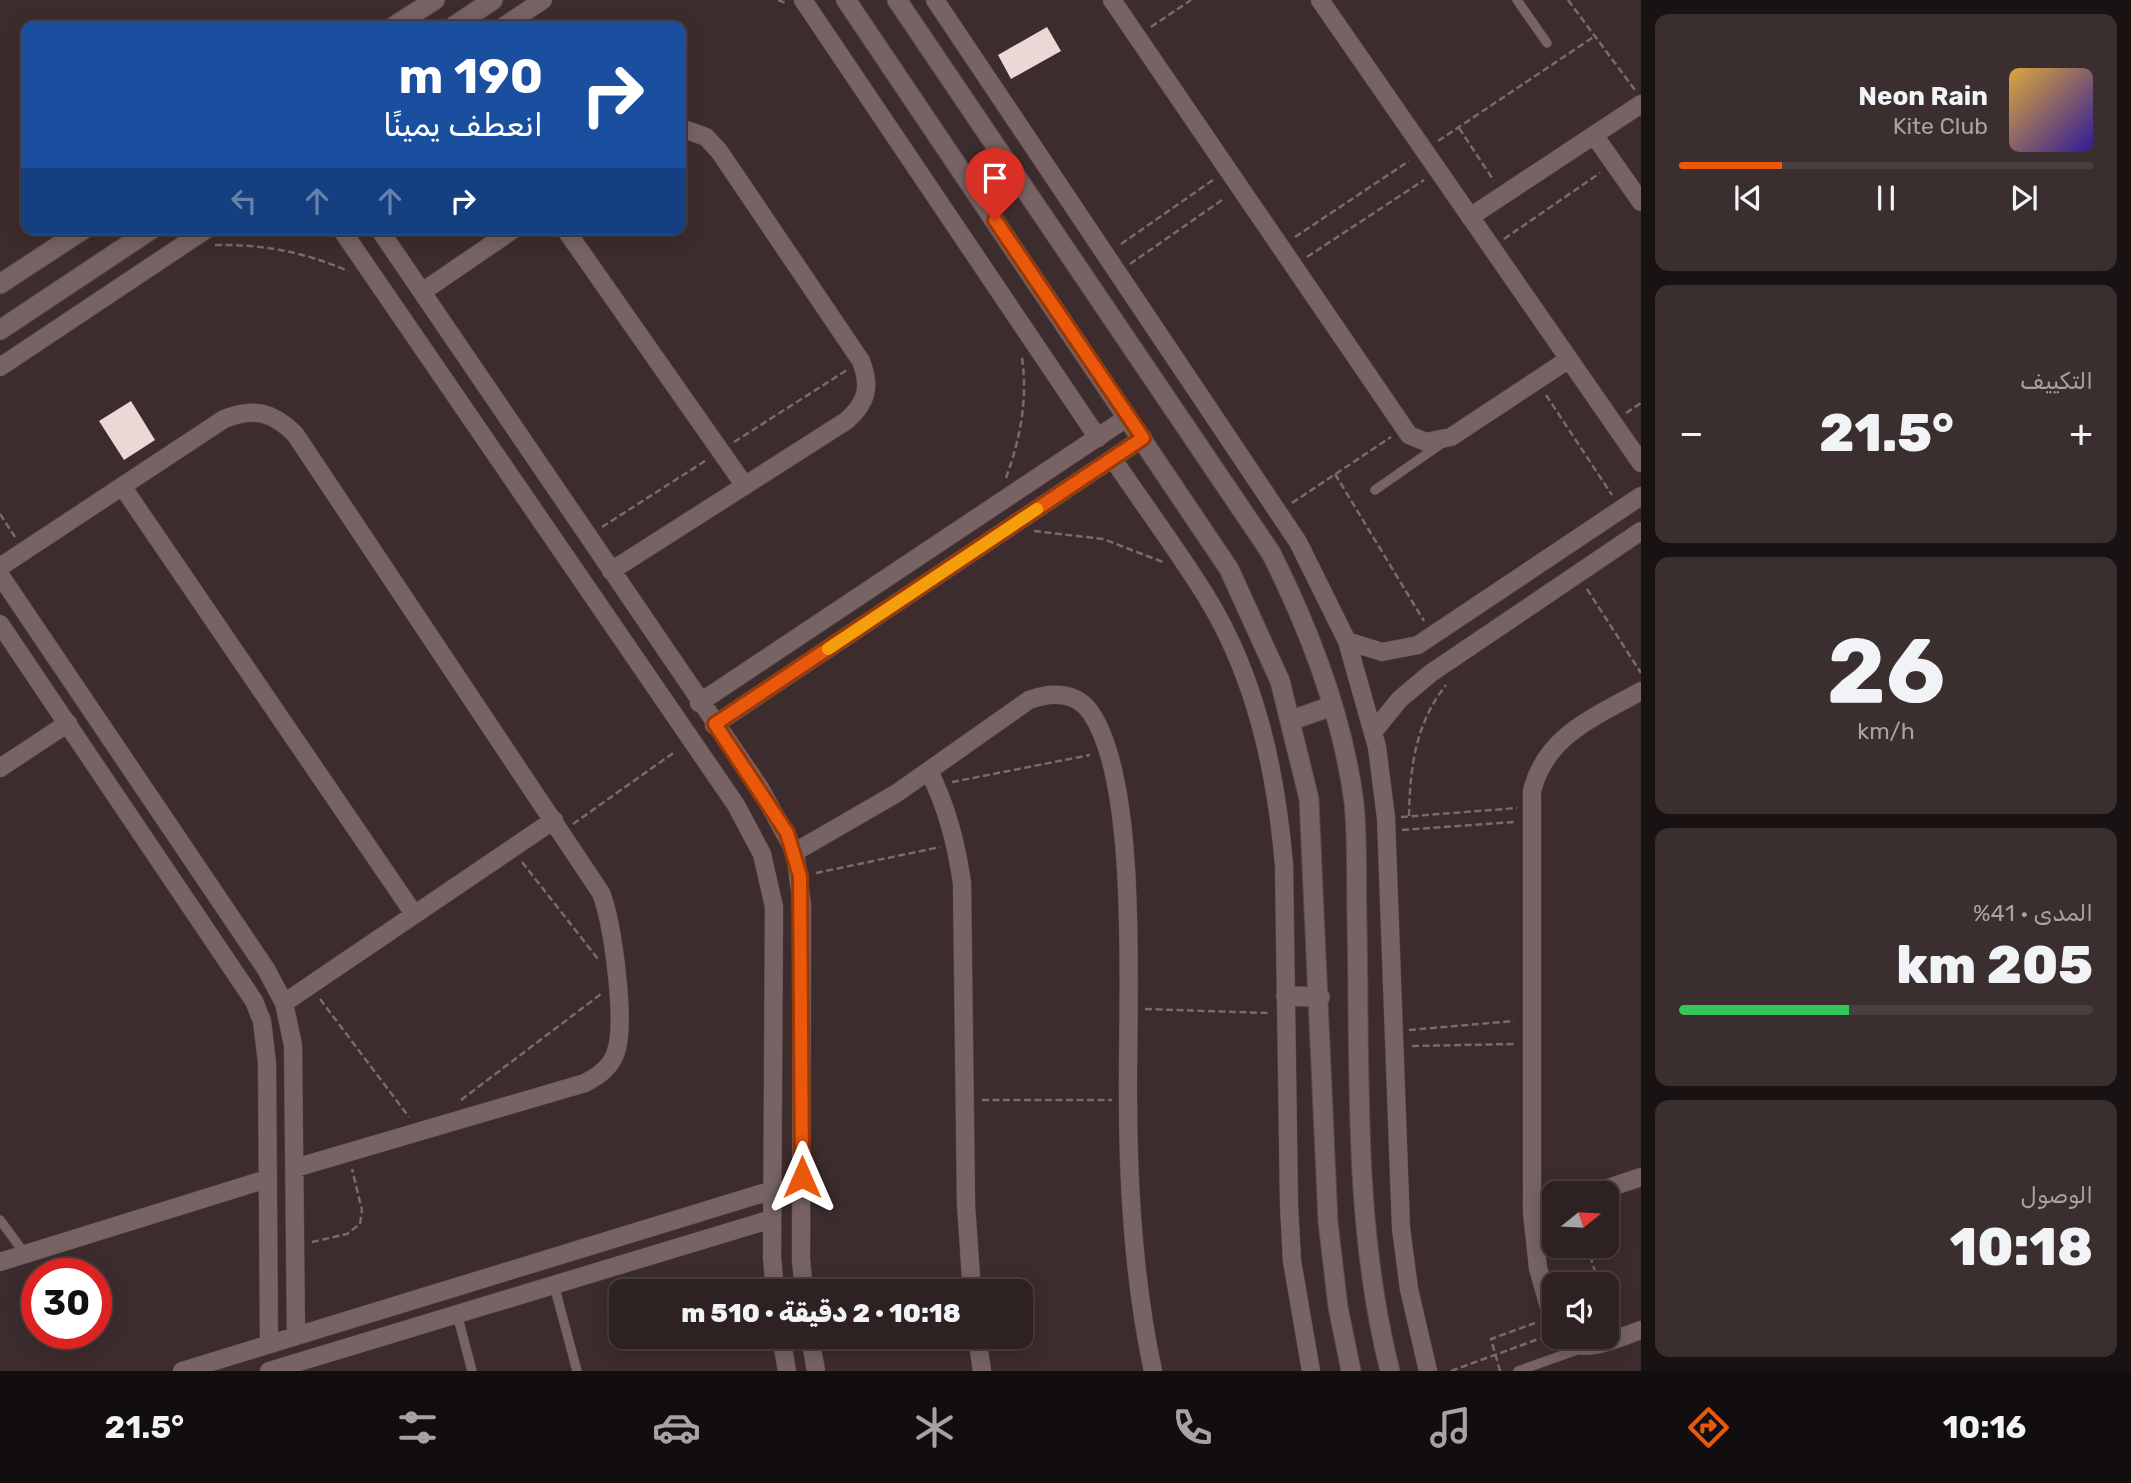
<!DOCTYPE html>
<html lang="ar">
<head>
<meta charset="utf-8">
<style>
	body { margin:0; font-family:Rubik,Cairo,sans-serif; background:#3a2e2f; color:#f1f3f6; direction:rtl; height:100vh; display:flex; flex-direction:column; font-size:26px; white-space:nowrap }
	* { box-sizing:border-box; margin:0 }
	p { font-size:23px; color:#a7a3a5 }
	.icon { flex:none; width:38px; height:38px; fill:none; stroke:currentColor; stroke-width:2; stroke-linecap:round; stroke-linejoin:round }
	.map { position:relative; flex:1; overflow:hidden; direction:ltr }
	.sheet { display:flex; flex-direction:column; gap:14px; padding:14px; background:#191213; width:490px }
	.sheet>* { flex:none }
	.guide { position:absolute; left:21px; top:21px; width:665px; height:214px; border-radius:14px; box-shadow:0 4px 18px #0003,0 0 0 2px #493e40; direction:rtl; background:#1a4fa0; color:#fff; overflow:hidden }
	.needle { width:46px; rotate:72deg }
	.fabs { position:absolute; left:1542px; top:1181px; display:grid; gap:14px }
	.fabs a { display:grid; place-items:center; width:77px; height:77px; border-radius:14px; background:#2e2122; box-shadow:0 4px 18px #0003,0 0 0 2px #493e40; font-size:35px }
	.speed { position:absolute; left:21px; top:1258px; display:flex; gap:14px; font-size:35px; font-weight:700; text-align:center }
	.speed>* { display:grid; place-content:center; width:91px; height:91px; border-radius:50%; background:#2e2122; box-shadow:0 4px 18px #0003,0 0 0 2px #493e40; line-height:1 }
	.speed .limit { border:10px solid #d22; background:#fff; color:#111 }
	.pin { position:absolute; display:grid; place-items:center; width:60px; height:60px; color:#fff; margin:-72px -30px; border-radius:50% 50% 50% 0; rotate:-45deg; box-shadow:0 0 7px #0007 }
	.pin .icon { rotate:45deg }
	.me { position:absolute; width:77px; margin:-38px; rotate:0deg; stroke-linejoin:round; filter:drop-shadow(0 0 5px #0008) }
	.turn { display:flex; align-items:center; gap:24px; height:147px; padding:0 28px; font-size:32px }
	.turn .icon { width:91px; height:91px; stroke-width:2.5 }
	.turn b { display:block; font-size:49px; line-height:60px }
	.lanes { display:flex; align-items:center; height:66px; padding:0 28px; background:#0003; justify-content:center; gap:35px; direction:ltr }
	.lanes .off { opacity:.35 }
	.big { font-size:52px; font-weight:800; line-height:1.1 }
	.sheet .tile { flex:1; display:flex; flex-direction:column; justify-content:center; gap:10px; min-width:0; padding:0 24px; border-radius:14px; background:#3a2e2f }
	.sheet .dial { align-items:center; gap:0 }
	.dial b { font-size:91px; line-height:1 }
	.song { display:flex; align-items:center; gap:21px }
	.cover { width:84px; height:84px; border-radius:10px; background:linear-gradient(135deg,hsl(40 70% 55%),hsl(250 70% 35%)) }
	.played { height:7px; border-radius:4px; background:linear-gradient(90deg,#ea580c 25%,#493e40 25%) }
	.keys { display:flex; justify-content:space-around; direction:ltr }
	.heat { display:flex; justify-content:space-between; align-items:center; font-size:38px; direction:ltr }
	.charge { height:10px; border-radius:5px; background:linear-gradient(90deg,#34c759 41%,#493e40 0) }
	.trip { position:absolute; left:609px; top:1279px; width:424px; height:70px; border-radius:14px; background:#2e2122; box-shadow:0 4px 18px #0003,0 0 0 2px #493e40; font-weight:800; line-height:70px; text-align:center; direction:rtl }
	.dock { display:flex; height:112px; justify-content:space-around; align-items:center; background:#120d0e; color:#a7a3a5 }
	.dock .icon { width:49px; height:49px }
	.dock .on { color:#ea580c }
	.dock b { font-size:32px; color:#f1f3f6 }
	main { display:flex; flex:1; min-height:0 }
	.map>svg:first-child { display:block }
	.building { fill:#edd6d6 }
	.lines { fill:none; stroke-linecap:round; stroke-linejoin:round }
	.service-casing { stroke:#574849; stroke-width:10 }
	.minor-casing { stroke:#574849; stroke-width:19 }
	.tertiary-casing { stroke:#574849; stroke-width:21 }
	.path { stroke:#796a6b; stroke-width:2.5; stroke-dasharray:7 3.5; stroke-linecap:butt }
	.service { stroke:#776364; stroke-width:9 }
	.minor { stroke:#776364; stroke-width:18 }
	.tertiary { stroke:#776364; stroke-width:19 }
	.route-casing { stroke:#983908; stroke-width:18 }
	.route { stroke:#ea580c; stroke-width:12 }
	.slow { stroke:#f59e0b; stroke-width:12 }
</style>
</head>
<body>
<main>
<section class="sheet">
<div class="tile">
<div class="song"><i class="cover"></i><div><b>Neon Rain</b><p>Kite Club</p></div></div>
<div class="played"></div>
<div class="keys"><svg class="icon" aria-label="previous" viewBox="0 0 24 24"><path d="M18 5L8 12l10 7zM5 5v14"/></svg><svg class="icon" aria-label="pause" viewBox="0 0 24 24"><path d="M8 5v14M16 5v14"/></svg><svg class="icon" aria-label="next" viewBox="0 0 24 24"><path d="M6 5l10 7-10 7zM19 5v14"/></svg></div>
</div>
<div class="tile"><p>التكييف</p>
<div class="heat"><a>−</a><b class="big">21.5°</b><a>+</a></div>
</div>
<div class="tile dial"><b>26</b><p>km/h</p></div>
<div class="tile"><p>المدى · 41%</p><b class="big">205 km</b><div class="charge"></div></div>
<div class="tile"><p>الوصول</p><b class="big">10:18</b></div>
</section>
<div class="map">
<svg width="1641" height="1371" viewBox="0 0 1641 1371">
	<rect width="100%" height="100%" fill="#3d2c2d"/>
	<path class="building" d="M1047,27L1061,51L1011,79L998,55Z
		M131,401L155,440L124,460L99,421Z"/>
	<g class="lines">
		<defs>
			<path id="service" d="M1517,0L1547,43
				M1375,490L1441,444
				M0,1220L25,1254
				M554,1285L577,1371
				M457,1314L472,1371
				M1518,1371L1580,1349"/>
			<path id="minor" d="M803,0L1098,438
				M935,0L1298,542L1347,641L1377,747L1386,818L1401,1228L1409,1289L1428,1371
				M1112,0L1409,435L1426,442L1451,437L1569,359
				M1320,0L1641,463
				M504,26L543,0
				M1594,135L1641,202
				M1470,217L1641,104
				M341,229L736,805L762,854L774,907L772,1257L775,1292
				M379,229L760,788L795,852L802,905L801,1259L804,1292
				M565,229L745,486
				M422,292L514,229
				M0,367L207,229
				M1113,459C1143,504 1177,549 1206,596C1256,677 1276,771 1284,865L1289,1205L1292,1261L1311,1371
				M122,486L414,914
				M0,567L224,419C254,407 273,412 295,434L601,893C613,924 625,1017 617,1048C613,1066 600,1075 585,1083L295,1168
				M611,571L846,421C867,403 871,387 861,361L719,151L706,137L681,128
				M0,575L266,969L284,1003L293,1045L296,1336
				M0,624L254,1001L262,1021L267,1063L269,1344
				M1347,641L1382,652L1418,645L1641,496
				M699,703L1128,417
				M714,725L1143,438
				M1373,732L1400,699L1431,673L1641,531
				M0,768L68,723
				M929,771C947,808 956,842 962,883L966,1205L972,1292
				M795,852L897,793L1029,700C1051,692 1076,691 1091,713C1140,786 1127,1005 1128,1096C1128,1187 1134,1283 1153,1371
				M284,1003L554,820
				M1590,1194L1641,1177
				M1532,1212L1554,1205
				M0,1262L267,1179
				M1554,1325L1538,1268L1532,1212V791C1546,735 1595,717 1641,691
				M781,1337L787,1371
				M810,1337L816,1371
				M977,1337L982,1371
				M1561,1337C1583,1357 1616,1338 1641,1330
				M182,1371L773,1190
				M269,1371L772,1219"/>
			<path id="tertiary" d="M846,0L1229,569L1280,681L1309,799L1328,1222L1338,1307L1351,1371
				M897,0L1271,553C1310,631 1343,716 1354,803C1358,842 1356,884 1357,924C1360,1073 1353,1226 1390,1371
				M394,26L435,0
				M454,26L493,0
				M0,284L84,229
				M0,330L152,229
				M1292,720L1332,706
				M1286,996L1320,997"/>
		</defs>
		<use href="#service" class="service-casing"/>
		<use href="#minor" class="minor-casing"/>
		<use href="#tertiary" class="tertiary-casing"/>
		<path class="path" d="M778,0L788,4
			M1568,0L1635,90
			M1151,27L1191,0
			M1459,128L1494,181
			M1438,141L1595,36
			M1295,237L1409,161
			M1504,239L1600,173
			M1121,244L1213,180
			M215,245C263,244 304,252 348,271
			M1307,257L1424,180
			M1130,264L1225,198
			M1546,395L1612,495
			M1626,413L1641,403
			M734,442L847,370
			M1335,474L1424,621
			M1006,478C1020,439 1028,401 1022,358
			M1292,503L1391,437
			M0,514L15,537
			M602,527L705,461
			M1034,531L1103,539L1163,562
			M1587,589L1641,673
			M952,782L1090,755
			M1409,816C1410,768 1415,724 1446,685
			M1401,817L1517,808
			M573,824L676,751
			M1402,830L1514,822
			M522,862L598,959
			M816,873L940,847
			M320,999L409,1117
			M1145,1009L1268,1013
			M1409,1030L1514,1021
			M1412,1046L1514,1044
			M461,1100L601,994
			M982,1100H1112
			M312,1242L347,1234L360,1224L362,1210L352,1169
			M1587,1246L1599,1284
			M1606,1307L1612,1324
			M1451,1371L1544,1337
			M1500,1371L1491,1339L1535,1323"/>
		<use href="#service" class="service"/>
		<use href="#minor" class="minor"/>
		<use href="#tertiary" class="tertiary"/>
	</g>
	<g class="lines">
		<defs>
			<path id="route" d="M802,1177L800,876L787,833L715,724L1143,438L995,220"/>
		</defs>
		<use href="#route" class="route-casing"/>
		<use href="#route" class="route"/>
		<path class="slow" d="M828,649L1037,509"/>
	</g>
</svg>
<div class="fabs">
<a><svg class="needle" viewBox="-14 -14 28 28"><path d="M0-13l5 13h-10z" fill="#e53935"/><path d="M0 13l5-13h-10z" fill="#a7a3a5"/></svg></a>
<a><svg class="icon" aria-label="sound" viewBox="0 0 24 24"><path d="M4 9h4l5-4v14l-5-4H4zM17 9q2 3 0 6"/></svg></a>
</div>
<div class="speed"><div class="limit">30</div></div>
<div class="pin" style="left:995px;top:220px;background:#d93025"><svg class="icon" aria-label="arrive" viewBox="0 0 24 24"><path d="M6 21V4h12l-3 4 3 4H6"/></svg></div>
<svg class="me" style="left:802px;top:1177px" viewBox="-20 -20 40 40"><path d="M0-17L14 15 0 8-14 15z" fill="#ea580c" stroke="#fff" stroke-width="4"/></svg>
<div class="trip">10:18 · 2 دقيقة · 510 m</div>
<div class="guide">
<div class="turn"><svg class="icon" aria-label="right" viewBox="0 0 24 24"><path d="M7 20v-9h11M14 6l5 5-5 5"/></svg><div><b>190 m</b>انعطف يمينًا</div></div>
<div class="lanes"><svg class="icon off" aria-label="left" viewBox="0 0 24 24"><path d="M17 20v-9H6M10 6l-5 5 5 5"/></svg><svg class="icon off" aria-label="ahead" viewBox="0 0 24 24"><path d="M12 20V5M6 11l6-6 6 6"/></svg><svg class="icon off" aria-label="ahead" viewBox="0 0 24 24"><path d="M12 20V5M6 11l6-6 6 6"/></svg><svg class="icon" aria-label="right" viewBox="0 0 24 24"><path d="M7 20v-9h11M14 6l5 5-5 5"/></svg></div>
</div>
</div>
</main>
<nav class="dock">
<b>10:16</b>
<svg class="icon on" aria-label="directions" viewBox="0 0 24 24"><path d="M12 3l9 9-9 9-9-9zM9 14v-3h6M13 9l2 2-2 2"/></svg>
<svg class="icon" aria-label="music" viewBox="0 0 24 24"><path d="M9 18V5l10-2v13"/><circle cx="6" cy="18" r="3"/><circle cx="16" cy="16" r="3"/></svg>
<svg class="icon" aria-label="phone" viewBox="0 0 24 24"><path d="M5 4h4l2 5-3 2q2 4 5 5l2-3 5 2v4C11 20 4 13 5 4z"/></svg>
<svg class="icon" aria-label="climate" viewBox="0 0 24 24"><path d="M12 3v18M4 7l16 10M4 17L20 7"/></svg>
<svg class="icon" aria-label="car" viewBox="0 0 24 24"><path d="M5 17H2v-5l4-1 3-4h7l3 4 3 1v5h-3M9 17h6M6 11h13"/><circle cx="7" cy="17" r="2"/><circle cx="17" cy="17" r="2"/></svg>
<svg class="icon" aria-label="filters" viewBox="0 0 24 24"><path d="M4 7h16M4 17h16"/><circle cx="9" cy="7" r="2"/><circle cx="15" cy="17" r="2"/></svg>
<b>21.5°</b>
</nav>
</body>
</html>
